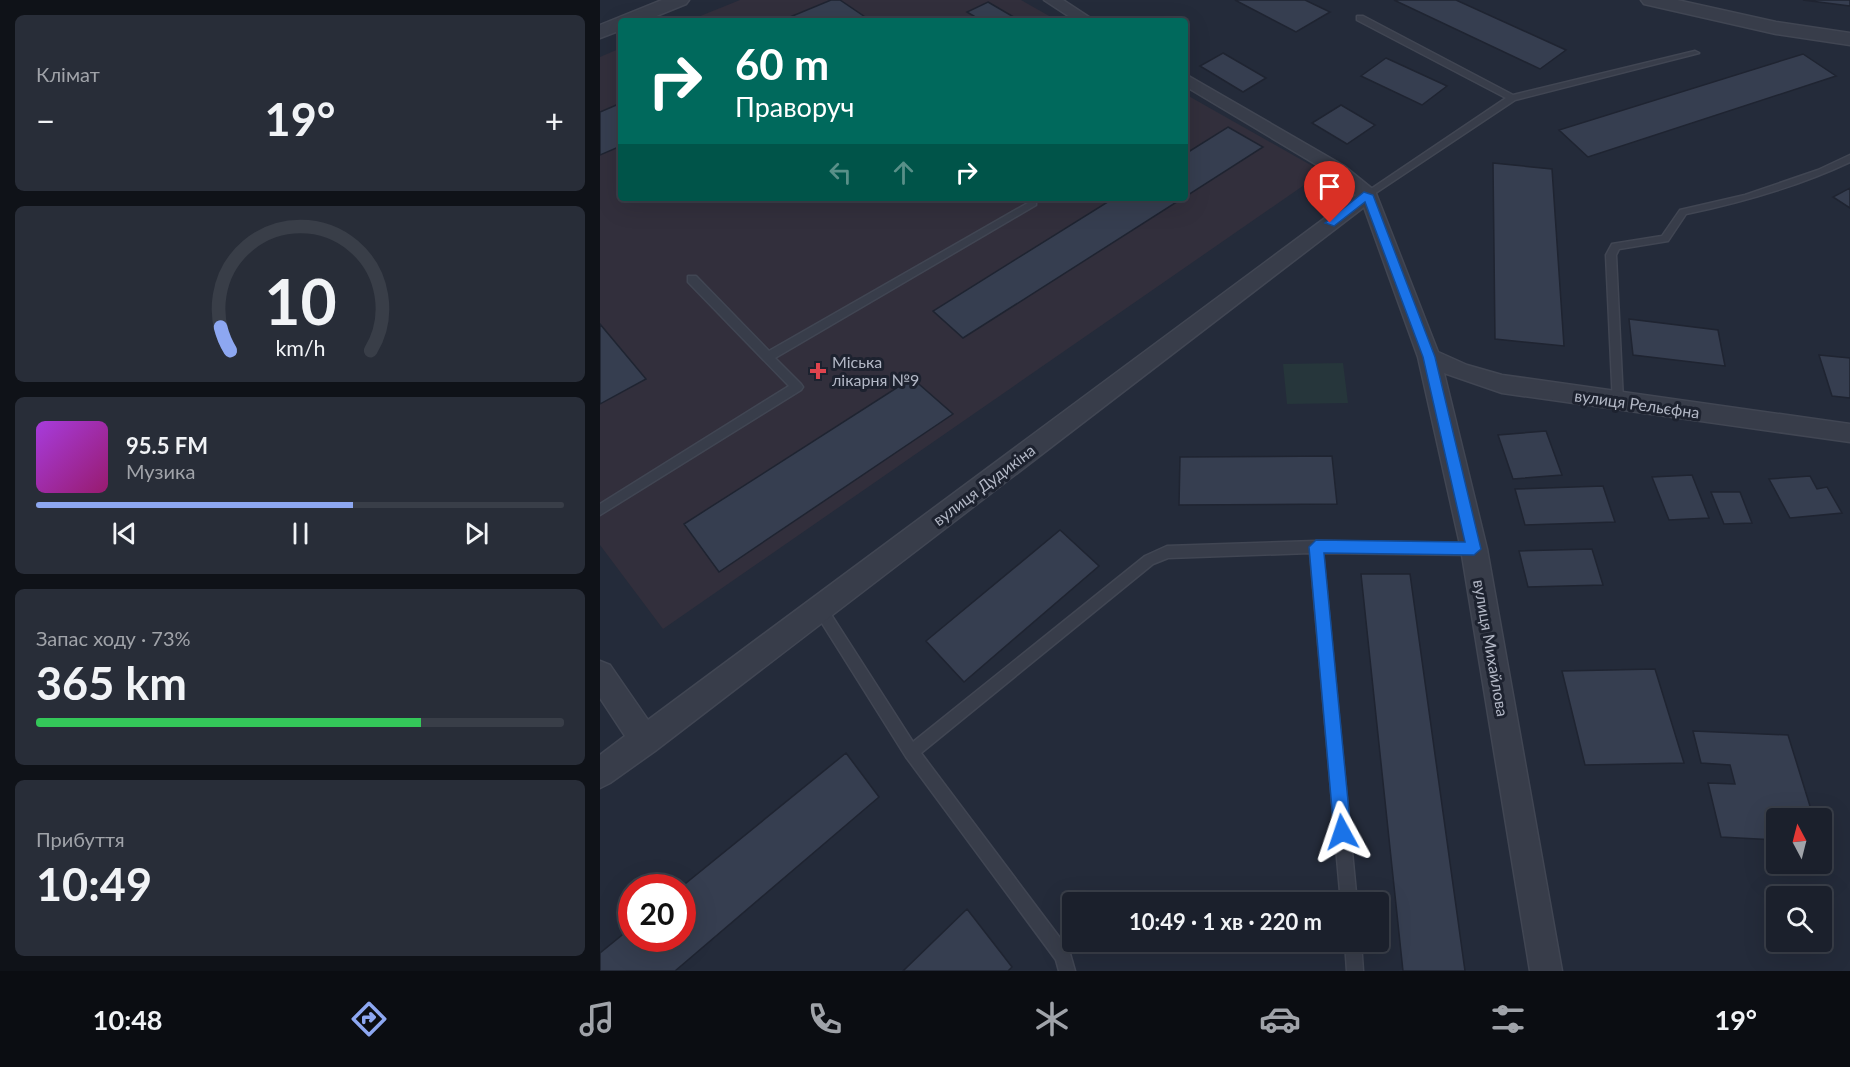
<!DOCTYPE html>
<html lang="uk">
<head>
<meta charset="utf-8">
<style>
	body { margin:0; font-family:Lato,sans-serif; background:#282d38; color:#f1f3f6; height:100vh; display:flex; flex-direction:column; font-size:22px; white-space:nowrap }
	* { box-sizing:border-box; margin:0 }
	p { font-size:20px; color:#a0a3a9 }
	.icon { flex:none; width:33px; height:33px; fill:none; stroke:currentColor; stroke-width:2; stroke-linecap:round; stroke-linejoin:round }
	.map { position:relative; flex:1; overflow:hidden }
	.sheet { display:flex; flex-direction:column; gap:15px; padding:15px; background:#0f1218; width:600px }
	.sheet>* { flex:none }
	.top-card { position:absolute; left:18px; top:18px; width:570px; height:183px; border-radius:6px; box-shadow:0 6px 24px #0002,0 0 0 2px #393e48; background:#00695c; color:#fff; overflow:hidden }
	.needle { width:39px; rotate:353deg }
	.tools { position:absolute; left:1166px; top:808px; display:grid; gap:12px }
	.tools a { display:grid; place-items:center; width:66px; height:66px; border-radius:6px; background:#1b202c; box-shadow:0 6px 24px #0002,0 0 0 2px #393e48; font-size:30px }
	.speed { position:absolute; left:18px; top:874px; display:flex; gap:12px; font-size:30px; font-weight:700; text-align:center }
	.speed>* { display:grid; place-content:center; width:78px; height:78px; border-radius:50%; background:#1b202c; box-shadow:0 6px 24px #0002,0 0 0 2px #393e48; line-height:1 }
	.speed .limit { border:9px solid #d22; background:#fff; color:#111 }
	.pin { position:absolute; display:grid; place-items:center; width:51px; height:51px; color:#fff; margin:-62px -26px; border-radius:50% 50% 50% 0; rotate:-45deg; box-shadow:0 0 6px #0007 }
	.pin .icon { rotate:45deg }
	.me { position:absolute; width:66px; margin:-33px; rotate:355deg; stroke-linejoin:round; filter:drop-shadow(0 0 4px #0008) }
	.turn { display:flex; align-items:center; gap:21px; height:126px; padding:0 18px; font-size:27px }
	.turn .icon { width:78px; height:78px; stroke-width:2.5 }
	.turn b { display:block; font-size:42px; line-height:51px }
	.lanes { display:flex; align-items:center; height:57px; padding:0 18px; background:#0003; justify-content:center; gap:30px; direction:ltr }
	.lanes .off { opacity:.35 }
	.big { font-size:45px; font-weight:700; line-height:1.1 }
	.sheet .card { flex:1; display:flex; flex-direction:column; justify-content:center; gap:9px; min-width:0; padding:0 21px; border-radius:9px; background:#282d38 }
	.sheet .dial { align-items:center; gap:0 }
	.dial svg { height:156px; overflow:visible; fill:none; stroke:#393e48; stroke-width:7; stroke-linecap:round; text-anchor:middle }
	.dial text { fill:#f1f3f6; stroke:none }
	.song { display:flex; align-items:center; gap:18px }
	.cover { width:72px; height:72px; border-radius:9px; background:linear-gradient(135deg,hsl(280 70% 55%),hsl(320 70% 35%)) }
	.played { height:6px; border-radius:3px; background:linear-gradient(90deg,#8da7f1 60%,#393e48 60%) }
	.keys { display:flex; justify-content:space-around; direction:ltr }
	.heat { display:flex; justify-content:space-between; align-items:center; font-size:33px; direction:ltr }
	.charge { height:9px; border-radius:4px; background:linear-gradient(90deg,#34c759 73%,#393e48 0) }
	.trip { position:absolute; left:462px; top:892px; width:327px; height:60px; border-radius:6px; background:#1b202c; box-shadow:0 6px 24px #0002,0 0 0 2px #393e48; font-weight:700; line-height:60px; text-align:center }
	.dock { display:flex; height:96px; justify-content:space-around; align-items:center; background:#0b0d12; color:#a0a3a9 }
	.dock .icon { width:42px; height:42px }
	.dock .on { color:#8da7f1 }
	.dock b { font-size:27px; color:#f1f3f6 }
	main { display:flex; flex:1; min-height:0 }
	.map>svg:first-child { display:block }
	.medical { fill:#322f3c }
	.green { fill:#26363b }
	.building { fill:#363e50; stroke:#1f2431; stroke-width:1.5 }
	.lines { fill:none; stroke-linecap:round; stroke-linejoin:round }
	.service-casing { stroke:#414653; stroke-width:3 }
	.minor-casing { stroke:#414653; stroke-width:3 }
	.tertiary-casing { stroke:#414653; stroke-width:3 }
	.service { fill:#383d4a; fill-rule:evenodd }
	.minor { fill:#383d4a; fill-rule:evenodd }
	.tertiary { fill:#383d4a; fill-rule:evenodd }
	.route { fill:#1a73e8; stroke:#114b97; stroke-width:1.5 }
	.health-dot { fill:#e0444e; stroke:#1d222f; stroke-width:2 }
	.labels { text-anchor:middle; stroke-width:6; stroke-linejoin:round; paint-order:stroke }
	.poi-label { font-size:16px; fill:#b3b8c6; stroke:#1d222f; text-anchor:start }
	.street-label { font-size:16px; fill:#b3b8c6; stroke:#1d222f }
</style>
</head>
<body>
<main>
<section class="sheet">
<div class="card"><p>Клімат</p>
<div class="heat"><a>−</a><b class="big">19°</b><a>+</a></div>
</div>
<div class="card dial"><svg viewBox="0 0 100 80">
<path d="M14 69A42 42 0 1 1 86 69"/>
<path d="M14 69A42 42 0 0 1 9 57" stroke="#8da7f1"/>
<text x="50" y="56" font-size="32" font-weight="700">10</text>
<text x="50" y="72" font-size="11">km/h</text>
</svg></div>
<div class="card">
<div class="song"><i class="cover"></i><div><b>95.5 FM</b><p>Музика</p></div></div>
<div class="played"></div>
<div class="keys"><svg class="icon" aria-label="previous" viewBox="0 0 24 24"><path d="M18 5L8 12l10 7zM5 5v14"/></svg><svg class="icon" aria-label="pause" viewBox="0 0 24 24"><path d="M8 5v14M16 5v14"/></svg><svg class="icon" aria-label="next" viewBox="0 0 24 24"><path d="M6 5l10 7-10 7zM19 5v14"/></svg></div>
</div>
<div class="card"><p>Запас ходу · 73%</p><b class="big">365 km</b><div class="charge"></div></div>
<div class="card"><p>Прибуття</p><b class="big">10:49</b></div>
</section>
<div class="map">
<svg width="1250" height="971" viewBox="0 0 1250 971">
	<rect width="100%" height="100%" fill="#242b3a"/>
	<path class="medical" d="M140,0H421L458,21H88Z
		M21,48V198H585V94L723,172L63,629L0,545V57Z"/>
	<path class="green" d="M743,363L748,403L687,404L683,364Z"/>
	<path class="building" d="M231,0H240L271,21H195L190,17Z
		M635,0H705L730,12L696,32Z
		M794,0H856L966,50L940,69Z
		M1203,0H1250V6Z
		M388,2L412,16L402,21H382L367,12Z
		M623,53L666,78L643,92L600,66Z
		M1203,54L1236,76L988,157L959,130Z
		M786,58L847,86L822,105L761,76Z
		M21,103V146L0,155V112Z
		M741,105L775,125L747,144L712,123Z
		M628,127L663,147L585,197V154Z
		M893,163L952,169L964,346L895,339Z
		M1250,188V208L1233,197Z
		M514,198H583L363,338L333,311Z
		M1029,319L1118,330L1125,366L1033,355Z
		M0,324L46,379L0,404Z
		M1219,355L1250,358V398L1232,396Z
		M312,378L353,414L119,572L84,524Z
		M946,431L962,475L913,479L898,435Z
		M732,456L737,504L579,505L580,457Z
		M1092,475L1109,518L1069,520L1052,477Z
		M1210,476L1217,489L1227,487L1242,513L1190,518L1169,479Z
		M1003,486L1015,522L925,525L915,489Z
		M1111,492H1140L1152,523L1124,524Z
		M460,530L499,566L364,682L326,641Z
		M992,549L1003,585L928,587L919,551Z
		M761,574H810L865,971H803Z
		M1055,669L1084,763L985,765L962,671Z
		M1093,731L1188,735L1214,819H1176V840L1121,837L1108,783L1135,784L1130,765L1101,763Z
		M246,753L279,797L75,971H0V953L32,927V939H82V888H80Z
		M367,909L412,967L408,971H303Z"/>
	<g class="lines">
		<defs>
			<path id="service" d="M757,16H763L913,95L1095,51L1099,53L915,100L768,198L763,195L765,193L906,98L757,20Z
				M1250,155V162C1197,187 1143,202 1086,214L1068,241L1019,249L1016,255L1023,401L1017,405L1013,404L1006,255L1012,244L1062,236L1080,210L1145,195L1218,170Z
				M433,200L436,201V205L175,358L201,384L203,387L201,390L0,515V504L189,386L88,282V276H96L169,351Z
				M716,541L874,543L878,545L880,549L878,553L874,555L723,553L757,903H741L710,553L568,558L553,564L321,753L469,950L475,971H459L456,960L306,757L213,609L215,605L220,603L225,605L313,742L545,556L567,546Z
				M745,942H761L763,971H747Z"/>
			<path id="minor" d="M444,0H463L495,21H476Z
				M585,74L744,166L775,191L838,352L867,365L902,375L1250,424V442L902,393L844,373L887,549L962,971H930L861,549L818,357L764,207L55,751L10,783L0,788V755L25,736L0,698V661L10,665L48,720L756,195L732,174L585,86Z"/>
			<path id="tertiary" d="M62,0H89L86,4L44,21H21V30L0,38V25Z
				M1041,0H1077L1176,22L1250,33V45L1176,34L1044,4Z"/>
		</defs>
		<use href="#service" class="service-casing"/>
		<use href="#minor" class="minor-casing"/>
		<use href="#tertiary" class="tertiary-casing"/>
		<use href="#service" class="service"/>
		<use href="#minor" class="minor"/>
		<use href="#tertiary" class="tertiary"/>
	</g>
	<path class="route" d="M764,192L773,195L835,357L881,549L874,555L724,553L751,832L748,838L742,840L736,838L734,832L709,547L716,540L865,542L823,357L765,202L734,226L725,223Z"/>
	<path class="health-dot" d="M215 362h6v6h6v6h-6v6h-6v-6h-6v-6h6z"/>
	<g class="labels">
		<g class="poi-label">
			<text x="232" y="368">Міська<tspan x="232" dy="18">лікарня №9</tspan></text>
		</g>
		<g class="street-label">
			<text transform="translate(1037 404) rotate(8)" y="6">вулиця Рельєфна</text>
			<text transform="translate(384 485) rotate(-37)" y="6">вулиця Дудикіна</text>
			<text transform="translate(891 648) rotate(80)" y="6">вулиця Михайлова</text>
		</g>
	</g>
</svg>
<div class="tools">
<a><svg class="needle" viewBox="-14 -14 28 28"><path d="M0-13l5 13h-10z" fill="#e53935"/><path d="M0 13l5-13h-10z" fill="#a0a3a9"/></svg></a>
<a><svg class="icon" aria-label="search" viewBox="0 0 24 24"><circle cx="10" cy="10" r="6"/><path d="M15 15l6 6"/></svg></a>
</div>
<div class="speed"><div class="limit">20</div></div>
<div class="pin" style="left:730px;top:223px;background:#d93025"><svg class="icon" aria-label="arrive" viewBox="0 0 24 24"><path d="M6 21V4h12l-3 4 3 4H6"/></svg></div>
<svg class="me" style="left:742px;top:832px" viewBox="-20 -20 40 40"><path d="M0-17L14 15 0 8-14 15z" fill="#1a73e8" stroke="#fff" stroke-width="4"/></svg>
<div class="trip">10:49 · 1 хв · 220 m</div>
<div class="top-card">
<div class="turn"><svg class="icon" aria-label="right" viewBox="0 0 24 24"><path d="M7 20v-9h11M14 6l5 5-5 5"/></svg><div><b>60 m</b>Праворуч</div></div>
<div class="lanes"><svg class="icon off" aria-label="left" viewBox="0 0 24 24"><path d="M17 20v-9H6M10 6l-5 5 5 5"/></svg><svg class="icon off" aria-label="ahead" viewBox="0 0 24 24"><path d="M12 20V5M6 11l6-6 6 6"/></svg><svg class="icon" aria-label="right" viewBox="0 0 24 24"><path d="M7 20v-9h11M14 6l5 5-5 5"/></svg></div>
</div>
</div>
</main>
<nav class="dock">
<b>10:48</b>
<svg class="icon on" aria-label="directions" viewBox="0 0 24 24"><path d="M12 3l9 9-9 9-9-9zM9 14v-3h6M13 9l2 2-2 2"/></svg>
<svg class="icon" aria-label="music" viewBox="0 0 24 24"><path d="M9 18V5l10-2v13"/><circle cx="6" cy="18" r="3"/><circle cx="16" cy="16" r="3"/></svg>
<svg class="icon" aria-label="phone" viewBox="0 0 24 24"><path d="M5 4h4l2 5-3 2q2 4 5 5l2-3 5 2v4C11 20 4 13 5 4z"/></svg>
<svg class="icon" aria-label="climate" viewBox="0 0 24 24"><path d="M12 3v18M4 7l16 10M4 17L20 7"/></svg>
<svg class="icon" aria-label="car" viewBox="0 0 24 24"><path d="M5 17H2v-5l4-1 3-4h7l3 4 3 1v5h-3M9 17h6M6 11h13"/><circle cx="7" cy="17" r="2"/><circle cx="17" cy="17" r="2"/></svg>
<svg class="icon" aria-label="filters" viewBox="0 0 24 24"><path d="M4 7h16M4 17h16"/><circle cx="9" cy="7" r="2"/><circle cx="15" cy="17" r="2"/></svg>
<b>19°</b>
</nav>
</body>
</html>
